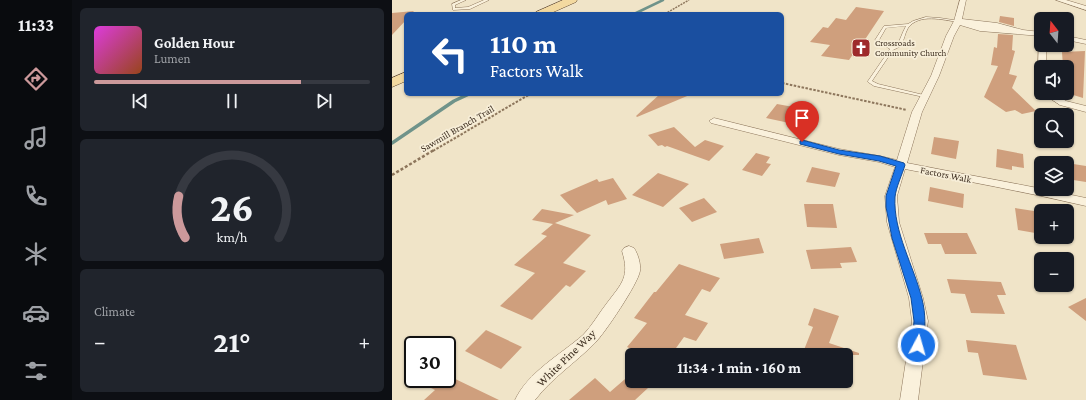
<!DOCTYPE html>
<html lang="en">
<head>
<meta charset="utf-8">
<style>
	body { margin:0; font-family:"Crimson Pro",serif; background:#20242c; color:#f1f3f6; height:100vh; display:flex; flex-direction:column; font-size:15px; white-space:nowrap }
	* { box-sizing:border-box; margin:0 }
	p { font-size:13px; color:#9ea1a6 }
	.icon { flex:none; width:22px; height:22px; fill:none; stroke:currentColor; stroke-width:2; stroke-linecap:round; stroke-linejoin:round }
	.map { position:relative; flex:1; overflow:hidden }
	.side { display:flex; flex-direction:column; gap:8px; padding:8px; background:#0d0f14; width:320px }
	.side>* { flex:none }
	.guide { position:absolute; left:12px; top:12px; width:380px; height:84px; border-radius:6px; box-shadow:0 1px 3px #0004; background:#1a4fa0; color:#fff; overflow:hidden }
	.needle { width:26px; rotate:343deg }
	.controls { position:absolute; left:642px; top:12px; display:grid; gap:8px }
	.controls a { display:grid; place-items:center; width:40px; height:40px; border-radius:6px; background:#171b24; box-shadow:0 1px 3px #0004; font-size:20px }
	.speed { position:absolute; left:12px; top:336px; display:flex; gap:8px; font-size:20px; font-weight:700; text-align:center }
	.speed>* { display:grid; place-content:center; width:52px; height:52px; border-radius:50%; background:#171b24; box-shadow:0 1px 3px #0004; line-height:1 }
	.speed .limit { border:2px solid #111; border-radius:6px; background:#fff; color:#111 }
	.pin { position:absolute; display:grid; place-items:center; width:34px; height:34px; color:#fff; margin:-41px -17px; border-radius:50% 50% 50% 0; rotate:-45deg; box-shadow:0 0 4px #0007 }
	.pin .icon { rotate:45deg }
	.me { position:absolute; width:44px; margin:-22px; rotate:6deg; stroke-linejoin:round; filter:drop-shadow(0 0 3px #0008) }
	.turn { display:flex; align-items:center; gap:14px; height:84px; padding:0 20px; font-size:18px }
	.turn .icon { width:52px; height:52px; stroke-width:2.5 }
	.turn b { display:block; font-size:28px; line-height:34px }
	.big { font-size:30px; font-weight:700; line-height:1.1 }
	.side .widget { flex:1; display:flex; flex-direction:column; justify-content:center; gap:6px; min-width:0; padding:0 14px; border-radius:6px; background:#20242c }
	.side .dial { align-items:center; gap:0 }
	.dial svg { height:104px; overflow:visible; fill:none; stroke:#363941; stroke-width:7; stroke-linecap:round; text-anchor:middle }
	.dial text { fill:#f1f3f6; stroke:none }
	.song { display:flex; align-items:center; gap:12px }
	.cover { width:48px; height:48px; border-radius:6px; background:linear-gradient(135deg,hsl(300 70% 55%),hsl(20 70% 35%)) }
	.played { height:4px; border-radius:2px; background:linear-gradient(90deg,#cc999b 75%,#363941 75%) }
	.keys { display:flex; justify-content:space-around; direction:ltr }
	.heat { display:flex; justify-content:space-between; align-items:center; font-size:22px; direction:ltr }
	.trip { position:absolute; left:233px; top:348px; width:228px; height:40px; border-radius:6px; background:#171b24; box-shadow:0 1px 3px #0004; font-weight:700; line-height:40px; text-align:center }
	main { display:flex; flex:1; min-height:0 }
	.menu { display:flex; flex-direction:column; width:72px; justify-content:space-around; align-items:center; background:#090b0e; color:#9ea1a6 }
	.menu .icon { width:28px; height:28px }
	.menu .on { color:#cc999b }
	.menu b { font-size:18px; color:#f1f3f6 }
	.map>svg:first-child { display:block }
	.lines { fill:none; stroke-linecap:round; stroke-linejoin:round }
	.stream-far1 { stroke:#6f938a; stroke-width:2.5 }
	.stream { stroke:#6f938a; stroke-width:3.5 }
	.building { fill:#cf9f7d }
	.lane-casing { stroke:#8d765c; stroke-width:1 }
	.street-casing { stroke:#8d765c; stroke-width:1 }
	.primary-casing { stroke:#5b4430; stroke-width:1 }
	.path-far2 { stroke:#8d765c; stroke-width:1.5; stroke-dasharray:2 1; stroke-linecap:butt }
	.path-far1 { stroke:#8d765c; stroke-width:2; stroke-dasharray:2.5 1.5; stroke-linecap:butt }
	.path { stroke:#8d765c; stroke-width:2.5; stroke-dasharray:3 2; stroke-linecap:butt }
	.lane { fill:#faf1dc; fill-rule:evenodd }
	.street { fill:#faf1dc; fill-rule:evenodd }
	.primary { fill:#f3d9a0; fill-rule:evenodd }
	.route { fill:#1a73e8; stroke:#114b97 }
	.labels { text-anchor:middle; stroke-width:3.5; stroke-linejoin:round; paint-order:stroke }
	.far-poi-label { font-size:9px; fill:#3d2e20; stroke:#f7eed8; text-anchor:start }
	.street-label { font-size:10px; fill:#3d2e20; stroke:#f7eed8 }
	.near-street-label { font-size:12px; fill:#3d2e20; stroke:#f7eed8 }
</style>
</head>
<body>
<main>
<nav class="menu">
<b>11:33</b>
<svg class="icon on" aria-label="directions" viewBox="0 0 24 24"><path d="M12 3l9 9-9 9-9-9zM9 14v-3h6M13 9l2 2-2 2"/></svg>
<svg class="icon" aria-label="music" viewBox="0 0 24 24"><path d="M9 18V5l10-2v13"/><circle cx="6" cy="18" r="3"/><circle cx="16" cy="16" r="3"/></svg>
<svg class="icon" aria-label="phone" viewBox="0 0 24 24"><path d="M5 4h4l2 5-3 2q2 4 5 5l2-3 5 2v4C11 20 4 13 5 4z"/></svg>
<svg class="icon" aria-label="climate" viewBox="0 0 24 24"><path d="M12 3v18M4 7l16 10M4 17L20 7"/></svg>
<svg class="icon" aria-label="car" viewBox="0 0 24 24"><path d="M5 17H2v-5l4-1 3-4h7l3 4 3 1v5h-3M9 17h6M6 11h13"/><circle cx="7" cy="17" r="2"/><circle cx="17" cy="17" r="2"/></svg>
<svg class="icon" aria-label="filters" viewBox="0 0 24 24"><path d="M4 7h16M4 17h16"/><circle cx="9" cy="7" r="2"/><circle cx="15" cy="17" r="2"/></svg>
</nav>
<section class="side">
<div class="widget">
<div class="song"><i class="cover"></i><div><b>Golden Hour</b><p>Lumen</p></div></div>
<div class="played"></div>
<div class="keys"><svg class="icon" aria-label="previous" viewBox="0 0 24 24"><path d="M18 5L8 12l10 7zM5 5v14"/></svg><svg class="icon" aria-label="pause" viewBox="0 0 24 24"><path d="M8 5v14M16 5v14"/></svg><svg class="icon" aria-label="next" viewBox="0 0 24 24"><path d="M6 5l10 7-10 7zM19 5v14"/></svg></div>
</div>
<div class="widget dial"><svg viewBox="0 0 100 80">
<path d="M14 69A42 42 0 1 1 86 69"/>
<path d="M14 69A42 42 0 0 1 9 37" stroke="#cc999b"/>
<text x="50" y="56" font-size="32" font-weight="700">26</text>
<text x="50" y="72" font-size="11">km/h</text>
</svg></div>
<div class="widget"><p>Climate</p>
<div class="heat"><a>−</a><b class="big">21°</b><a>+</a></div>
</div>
</section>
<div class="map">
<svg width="694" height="400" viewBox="0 0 694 400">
	<rect width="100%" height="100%" fill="#f0e4c8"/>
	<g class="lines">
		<path class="stream-far1" d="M242,14L271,0"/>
		<path class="stream" d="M0,143L62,101L77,94"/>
	</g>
	<path class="building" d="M464,7L492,11L466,50H464L457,60L429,56L438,45L418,42L431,27L436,28L444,18L454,20Z
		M22,11L19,14H14V20L0,35V13Z
		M608,16L622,18V26L607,22Z
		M606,34L621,35L620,50L623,51L617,74L625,76L620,88L644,111L630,114L623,110L614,112L592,97L606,66L599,65L602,47L605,48Z
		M693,51L691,98L675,93V67H671L670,52Z
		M268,94H300L245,117L244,116Z
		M385,104L407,108L405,112L423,116L416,127L374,118Z
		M282,127L303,147L313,140L332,146L317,161L275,146L273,147L270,145L266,146L256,135Z
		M542,137L567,141L564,159L539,154Z
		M605,149L631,154L632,168L620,166V170L604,167Z
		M364,153L378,157L374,163L379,164L370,176L350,170Z
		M675,163L694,166V182L675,179Z
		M420,167L448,173L443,187L414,182Z
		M266,173L297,184L271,207L240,195Z
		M221,178L235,199L216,205L214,200L185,213L168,195L205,179L207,182Z
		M538,187L572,194L571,208L536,201Z
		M312,198L325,212L300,222L287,208Z
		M412,204H441L445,228L415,227Z
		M623,208L642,211L644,221L649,222V234L626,230Z
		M150,209L182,215L163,223L199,235L171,263L194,271L178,287L174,285L140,320L108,306L143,273L122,265L155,236L149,234L161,224L140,220Z
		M532,233H575L585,254H553L549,244H536Z
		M367,238L372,253L332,259L328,244Z
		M459,247L465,262L448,263L450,268L419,269L414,250Z
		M287,264L328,278L318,292L310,289L293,315L316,323L304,341L292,337L279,355H252L235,347L255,323L242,318L262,292H264Z
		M555,279L609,282L614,295H605L613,314L579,313L573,294L559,293Z
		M694,298V321L676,307Z
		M422,308L447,316L437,343L467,353V355H410L421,327L416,325Z
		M94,330L130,347L109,369L73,351Z
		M574,340L624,345L635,380L591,375L586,353L576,352Z
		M240,373V381H248L256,388L243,400H177L203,378L218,392Z
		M57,376L107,400H32L43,390L21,379H55Z"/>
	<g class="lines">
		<defs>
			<path id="lane" d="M69,0H74L63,5V8L76,7L92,0H97L78,9L61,10L60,4Z
				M534,17L548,18L568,21L566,22C551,20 527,13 516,28C513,33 512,40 509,46L501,50L480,81L486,84L536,96V98L482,86L476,82V81L498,49L483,40L492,26L516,24L521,21ZM514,26L511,32L506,44L500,47L487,40L494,28Z"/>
			<path id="street" d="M568,0H574L570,19L605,23L631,30L649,32V36L588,31L568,25L562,36L547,76L530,112L515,163C575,175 635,185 694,198V206C634,192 573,181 513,169L505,196L507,222L531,298L536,321L526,400H508L520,321L517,298L495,222L493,196L503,167L487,162L447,155L319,123L317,121L322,118L447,149L488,156L505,160L520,112L539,76L554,36L562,21Z
				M664,0H674L694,6V10Z
				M675,36L694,40V44L675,40Z
				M647,43L654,45V67H649V69L646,67Z
				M650,93H661L674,101L694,106V112L668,105Z
				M237,246L242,248C246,254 249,264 248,271C246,284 212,334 203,343C182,364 161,377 143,400H123C136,372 168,355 191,335C200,326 207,313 215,303C230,283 238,277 230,251L232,248Z"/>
			<path id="primary" d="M171,0H185L184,2L157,14H143L144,12Z
				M14,72V81L0,87V78Z"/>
		</defs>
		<use href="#lane" class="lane-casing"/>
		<use href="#street" class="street-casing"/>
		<use href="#primary" class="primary-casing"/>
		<path class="path-far2" d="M273,14L297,0"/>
		<path class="path-far1" d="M390,83L515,110
			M41,151L138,94"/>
		<path class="path" d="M0,175L42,150"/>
		<use href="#lane" class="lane"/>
		<use href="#street" class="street"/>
		<use href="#primary" class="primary"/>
	</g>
	<path class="route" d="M410,140L447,150L488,156L512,163L513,165C510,175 504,187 503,197C501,232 522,266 530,299C534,314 533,329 532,345L530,348L526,350L521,348L520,345L522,321L519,298L500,238L494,207V196L504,166L487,161L447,154L408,144V141Z"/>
	<defs>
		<symbol id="church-square" viewBox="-11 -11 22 22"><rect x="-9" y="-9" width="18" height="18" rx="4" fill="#9e2a2b" stroke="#f7eed8"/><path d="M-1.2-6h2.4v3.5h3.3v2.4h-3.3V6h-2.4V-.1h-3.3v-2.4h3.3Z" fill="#fff"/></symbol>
	</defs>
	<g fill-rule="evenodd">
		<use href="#church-square" x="458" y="37" width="22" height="22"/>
	</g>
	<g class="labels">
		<g class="far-poi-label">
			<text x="483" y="46">Crossroads<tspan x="483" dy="10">Community Church</tspan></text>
		</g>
		<g class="street-label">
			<text transform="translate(65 128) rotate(-30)" y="4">Sawmill Branch Trail</text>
			<text transform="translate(554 174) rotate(11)" y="4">Factors Walk</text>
		</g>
		<g class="near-street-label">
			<text transform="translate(174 358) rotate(-44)" y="4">White Pine Way</text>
		</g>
	</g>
</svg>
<div class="controls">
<a><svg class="needle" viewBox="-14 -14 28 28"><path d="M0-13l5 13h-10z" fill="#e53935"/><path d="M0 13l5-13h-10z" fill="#9ea1a6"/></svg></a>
<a><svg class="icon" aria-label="sound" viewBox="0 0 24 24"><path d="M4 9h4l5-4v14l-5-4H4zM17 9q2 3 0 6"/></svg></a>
<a><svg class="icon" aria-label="search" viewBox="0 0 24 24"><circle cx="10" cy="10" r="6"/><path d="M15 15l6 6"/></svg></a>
<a><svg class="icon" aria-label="layers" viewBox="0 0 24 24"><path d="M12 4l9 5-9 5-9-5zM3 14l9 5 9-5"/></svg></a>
<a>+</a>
<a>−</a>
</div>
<div class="speed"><div class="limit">30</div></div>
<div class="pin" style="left:410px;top:142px;background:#d93025"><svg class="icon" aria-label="arrive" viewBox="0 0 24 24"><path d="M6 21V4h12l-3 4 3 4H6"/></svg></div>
<svg class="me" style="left:526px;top:345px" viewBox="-20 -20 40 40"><circle r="17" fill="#1a73e8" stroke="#fff" stroke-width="3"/><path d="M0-11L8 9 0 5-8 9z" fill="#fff"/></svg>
<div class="trip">11:34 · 1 min · 160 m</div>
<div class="guide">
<div class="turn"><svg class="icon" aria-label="left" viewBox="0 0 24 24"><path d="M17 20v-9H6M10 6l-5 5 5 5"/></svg><div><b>110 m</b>Factors Walk</div></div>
</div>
</div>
</main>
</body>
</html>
